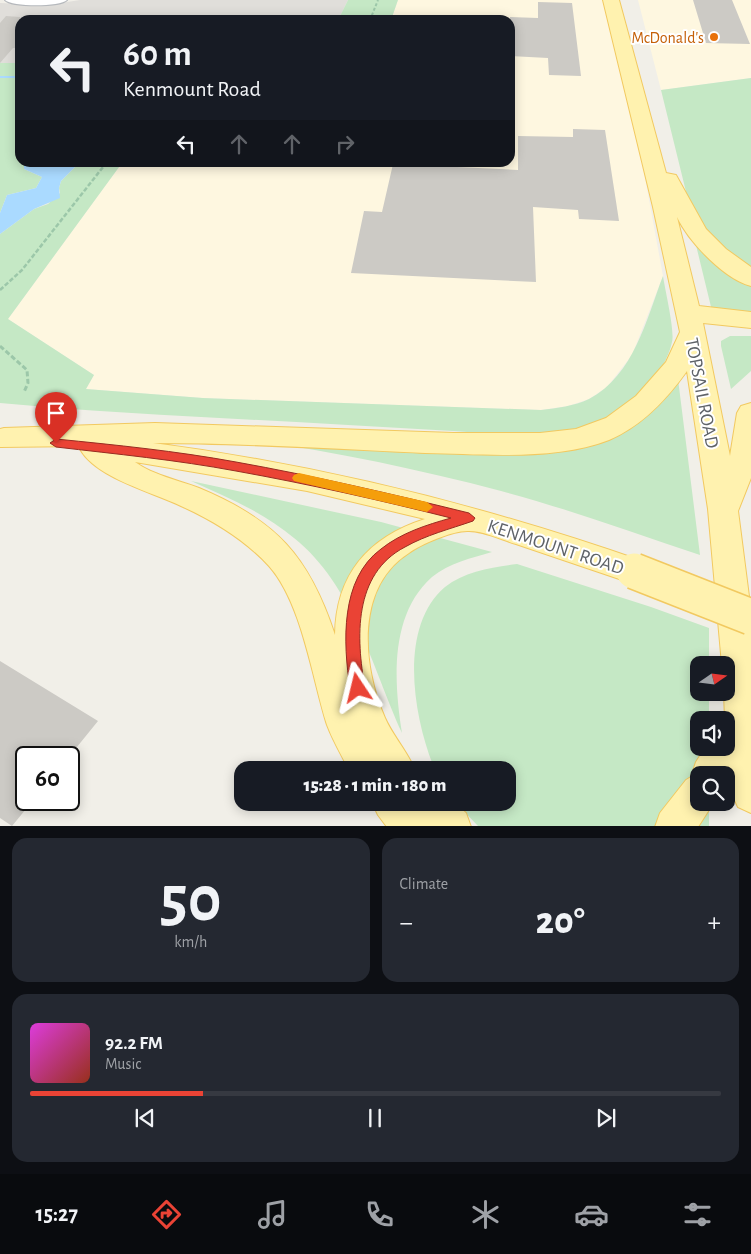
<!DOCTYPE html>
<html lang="en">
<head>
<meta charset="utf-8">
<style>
	body { margin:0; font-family:"Alegreya Sans",sans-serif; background:#242831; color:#f1f3f6; height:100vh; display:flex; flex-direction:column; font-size:19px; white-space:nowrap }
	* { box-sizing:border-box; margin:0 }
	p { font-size:16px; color:#9ea1a6 }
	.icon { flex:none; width:28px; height:28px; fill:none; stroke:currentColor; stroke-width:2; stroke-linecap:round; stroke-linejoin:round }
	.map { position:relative; height:826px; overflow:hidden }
	.panel { display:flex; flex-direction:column; gap:12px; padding:12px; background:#0d0f14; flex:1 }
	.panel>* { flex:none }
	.guide { position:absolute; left:15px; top:15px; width:500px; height:152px; border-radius:15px; box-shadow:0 2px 12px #0003; background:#171b24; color:#f1f3f6; overflow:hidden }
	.needle { width:32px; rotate:76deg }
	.buttons { position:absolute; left:690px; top:656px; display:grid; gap:10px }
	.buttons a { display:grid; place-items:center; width:45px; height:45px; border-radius:10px; background:#171b24; box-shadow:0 2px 12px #0003; font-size:25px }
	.speed { position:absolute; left:15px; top:746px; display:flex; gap:10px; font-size:25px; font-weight:700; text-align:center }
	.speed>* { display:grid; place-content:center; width:65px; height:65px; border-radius:50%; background:#171b24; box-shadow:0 2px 12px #0003; line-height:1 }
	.speed .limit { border:2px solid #111; border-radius:8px; background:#fff; color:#111 }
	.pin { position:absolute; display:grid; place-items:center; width:42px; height:42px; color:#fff; margin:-51px -21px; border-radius:50% 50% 50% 0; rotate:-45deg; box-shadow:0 0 5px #0007 }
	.pin .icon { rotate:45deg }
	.me { position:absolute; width:55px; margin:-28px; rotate:350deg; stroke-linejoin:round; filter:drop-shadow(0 0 4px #0008) }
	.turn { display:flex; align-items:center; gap:18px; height:105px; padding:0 25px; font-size:22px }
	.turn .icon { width:65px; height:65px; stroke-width:2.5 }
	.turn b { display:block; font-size:35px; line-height:42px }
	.lanes { display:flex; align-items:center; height:48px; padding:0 25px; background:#0003; justify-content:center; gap:25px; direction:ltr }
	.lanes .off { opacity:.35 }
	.big { font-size:38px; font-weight:800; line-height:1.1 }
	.panel .card { flex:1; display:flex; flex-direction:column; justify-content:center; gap:8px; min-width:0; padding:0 18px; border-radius:15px; background:#242831 }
	.panel .dial { align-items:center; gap:0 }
	.dial b { font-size:65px; line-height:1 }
	.song { display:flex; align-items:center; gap:15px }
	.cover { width:60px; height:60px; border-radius:8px; background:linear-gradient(135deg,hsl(300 70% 55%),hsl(10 70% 35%)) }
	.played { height:5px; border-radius:2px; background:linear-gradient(90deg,#ea4335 25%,#363941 25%) }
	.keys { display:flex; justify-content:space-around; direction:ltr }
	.heat { display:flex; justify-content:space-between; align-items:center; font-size:28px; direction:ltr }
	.panel .tiles { flex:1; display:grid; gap:12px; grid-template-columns:1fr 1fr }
	.card:last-child { grid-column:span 2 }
	.trip { position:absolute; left:234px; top:761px; width:282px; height:50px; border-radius:15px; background:#171b24; box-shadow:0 2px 12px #0003; font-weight:800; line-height:50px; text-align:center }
	.menu { display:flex; height:80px; justify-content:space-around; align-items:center; background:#090b0e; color:#9ea1a6 }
	.menu .icon { width:35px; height:35px }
	.menu .active { color:#ea4335 }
	.menu b { font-size:22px; color:#f1f3f6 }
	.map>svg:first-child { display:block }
	.commercial { fill:#fef7e0 }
	.industrial { fill:#e0deda }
	.green { fill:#c5e8c5 }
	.water { fill:#aadaff }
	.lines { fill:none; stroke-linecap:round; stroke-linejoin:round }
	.stream { fill:#aadaff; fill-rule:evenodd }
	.building { fill:#cccac5 }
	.street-casing { stroke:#b5b8bc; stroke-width:2 }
	.primary-casing { stroke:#f2c960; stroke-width:2 }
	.path-far2 { stroke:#9cc7a9; stroke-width:2; stroke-dasharray:3 2; stroke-linecap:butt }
	.path-far1 { stroke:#9cc7a9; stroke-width:2.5; stroke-dasharray:4.5 2; stroke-linecap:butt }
	.path { stroke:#9cc7a9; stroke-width:3; stroke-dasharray:5 2.5; stroke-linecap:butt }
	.street { fill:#fff; fill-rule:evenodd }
	.primary { fill:#fff2af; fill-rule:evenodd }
	.primary-bridge-casing { stroke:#f2c960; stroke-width:38; stroke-linecap:butt }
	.primary-bridge { stroke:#fff2af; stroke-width:35 }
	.route { fill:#ea4335; stroke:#982c22 }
	.slow { fill:#f59e0b }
	.food-dot { fill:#e8710a; stroke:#fff; stroke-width:2 }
	.labels { text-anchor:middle; stroke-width:4; stroke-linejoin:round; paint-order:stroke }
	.far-food-label { font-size:16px; fill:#c56008; stroke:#fff; text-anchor:end }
	.street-label { font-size:19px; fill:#5f6368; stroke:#fff }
</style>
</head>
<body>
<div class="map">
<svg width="751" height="827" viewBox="0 0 751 827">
	<rect width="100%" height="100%" fill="#f1efe8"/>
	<path class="commercial" d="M398,0H603L635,123L663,276L632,355L607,387L589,399L568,406L541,410L203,398L86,389L94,375L8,319L122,163L510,162V20H391Z
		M638,0H751V78L661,90Z"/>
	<path class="industrial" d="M80,0H348L338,20H20V63H0V3L48,5Z"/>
	<path class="green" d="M348,0H398L391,20H338Z
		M0,63H20V162L24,163V169L42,177L36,188L7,195L0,213Z
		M751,78V273L724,253L690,208L661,90Z
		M79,163H122L8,319L94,375L86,389L203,398L541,410C557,408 574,406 589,399C634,375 646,320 663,276C665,290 675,331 672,342C665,375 631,408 601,421C555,441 501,434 453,431C418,429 383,427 348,425C232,418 116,414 0,403V234L34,209L48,204L60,193L59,188L61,181Z
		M695,241L751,286V326L713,315Z
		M730,336H751V371L731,389L721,346V341Z
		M678,379L700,555C634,533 569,509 501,491C415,468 329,451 241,438L561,450Z
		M191,481L381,522L492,552C472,558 449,563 432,577C389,615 394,683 402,733C372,667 353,585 294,538C263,512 227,497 191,481Z
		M517,564L651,607L709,628V665H699V692L709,693V720H699V748H709V775H699V802L709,803V826H478L456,803L508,802V770H435C414,720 397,628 445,587C465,571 493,567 517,564Z"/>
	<path class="water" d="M24,163H79L61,181L59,188L60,198L34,209L0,234V213L7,195L36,188L42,177L24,169Z"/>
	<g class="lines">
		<path class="stream" d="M0,76H20V78H0Z"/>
	</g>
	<path class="building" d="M693,0H732L750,44L706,43Z
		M538,2L572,3L581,76L549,75L548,58L510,56V17L538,18Z
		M6,16L20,17V48H13L0,63V23Z
		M573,129L605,130L619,221L579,219L578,210L533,207L536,282L351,273L364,211L382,212L393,164L518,170V136L573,137Z
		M0,661L98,721L68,758H26V809L12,826L0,818Z"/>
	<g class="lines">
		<defs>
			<path id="street" d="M5,0H67C60,7 12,7 5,0Z"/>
			<path id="primary" d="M603,0H619L666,173L676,175L706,229L726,249L751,267V286C724,279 689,242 677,217L699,306L751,312V328L703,323L730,456L737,413L741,406L751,403V478L738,511L751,612V813L738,807L732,794L730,774L726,781V775H699V802H714L698,827H655L660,813L686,780L691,777L696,762L705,748H726L724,692H726V665H722L708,509L687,371C667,399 642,426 609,440C555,461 482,454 425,453C335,449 243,443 153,443C321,465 485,506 645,562L650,571L645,580L634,584C595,571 555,557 516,544C502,540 484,531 469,531C454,530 421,544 409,553C355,587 362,666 385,718C393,736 407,751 415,770H349C342,756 333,741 327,725C312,678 302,603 269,566C244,539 214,521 181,506C152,492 96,478 80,449L82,446L0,447V429L4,428L155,423L454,433H540L576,429L606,418L636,396L666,362L680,332L653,207ZM135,462L307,491L425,519C369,537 336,573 335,635C309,556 276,520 199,488C178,480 153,475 135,462Z
				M372,802H453L466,813L471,827H387L378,815Z"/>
		</defs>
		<use href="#street" class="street-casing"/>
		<use href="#primary" class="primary-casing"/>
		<path class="path-far2" d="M370,20L378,0"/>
		<path class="path-far1" d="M0,290L22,270L107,162"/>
		<path class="path" d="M0,346L27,370L28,383L24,392"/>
		<use href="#street" class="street"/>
		<use href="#primary" class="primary"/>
		<defs>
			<path id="primary-bridge" d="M634,571L751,617"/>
		</defs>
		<use href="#primary-bridge" class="primary-bridge-casing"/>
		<use href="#primary-bridge" class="primary-bridge"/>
	</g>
	<path class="route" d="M56,439C116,445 176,451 236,462C314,476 392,494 469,513L475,518L473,521C450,529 426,535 405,547C353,574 356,638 365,688L363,692L358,694L353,692L350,688C343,643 340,579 381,549C401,533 426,525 451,518C380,500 308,484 236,471C177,460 116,454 56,447L50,443Z"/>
	<path class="slow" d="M299,473L427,502L433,507L427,512L294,481L292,478L294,475Z"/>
	<circle class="food-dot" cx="714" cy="37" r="5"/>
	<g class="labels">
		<g class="far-food-label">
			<text x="704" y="43">McDonald's</text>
		</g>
		<g class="street-label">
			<text transform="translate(703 393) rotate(79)" y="7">TOPSAIL ROAD</text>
			<text transform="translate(556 546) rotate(18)" y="7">KENMOUNT ROAD</text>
		</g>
	</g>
</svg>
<div class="buttons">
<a><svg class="needle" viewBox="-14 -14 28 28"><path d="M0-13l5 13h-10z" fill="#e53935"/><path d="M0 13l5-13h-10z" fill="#9ea1a6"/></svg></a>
<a><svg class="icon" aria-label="sound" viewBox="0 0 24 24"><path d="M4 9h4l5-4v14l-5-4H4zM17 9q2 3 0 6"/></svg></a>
<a><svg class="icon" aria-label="search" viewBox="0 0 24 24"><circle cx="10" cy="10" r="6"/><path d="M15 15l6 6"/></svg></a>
</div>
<div class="speed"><div class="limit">60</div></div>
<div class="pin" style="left:56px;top:443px;background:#d93025"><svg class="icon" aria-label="arrive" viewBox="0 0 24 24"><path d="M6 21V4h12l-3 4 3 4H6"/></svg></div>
<svg class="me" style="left:358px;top:688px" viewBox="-20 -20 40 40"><path d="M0-17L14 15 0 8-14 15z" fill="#ea4335" stroke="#fff" stroke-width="4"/></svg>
<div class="trip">15:28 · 1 min · 180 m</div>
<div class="guide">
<div class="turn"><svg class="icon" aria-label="left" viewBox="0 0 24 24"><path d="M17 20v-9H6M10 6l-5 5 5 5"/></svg><div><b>60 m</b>Kenmount Road</div></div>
<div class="lanes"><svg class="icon" aria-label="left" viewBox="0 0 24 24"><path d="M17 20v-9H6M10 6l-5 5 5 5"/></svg><svg class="icon off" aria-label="ahead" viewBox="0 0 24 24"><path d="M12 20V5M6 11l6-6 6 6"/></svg><svg class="icon off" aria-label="ahead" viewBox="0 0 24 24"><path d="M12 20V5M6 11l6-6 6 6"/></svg><svg class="icon off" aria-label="right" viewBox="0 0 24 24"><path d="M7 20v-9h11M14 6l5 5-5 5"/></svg></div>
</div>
</div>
<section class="panel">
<div class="tiles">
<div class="card dial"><b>50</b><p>km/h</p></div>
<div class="card"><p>Climate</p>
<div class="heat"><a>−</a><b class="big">20°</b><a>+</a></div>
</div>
<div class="card">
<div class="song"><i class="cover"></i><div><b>92.2 FM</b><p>Music</p></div></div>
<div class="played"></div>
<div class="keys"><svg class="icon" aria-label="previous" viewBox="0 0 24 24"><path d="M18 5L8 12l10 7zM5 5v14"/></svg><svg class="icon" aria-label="pause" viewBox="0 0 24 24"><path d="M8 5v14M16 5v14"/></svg><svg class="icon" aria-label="next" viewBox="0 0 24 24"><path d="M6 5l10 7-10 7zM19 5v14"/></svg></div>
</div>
</div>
</section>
<nav class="menu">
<b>15:27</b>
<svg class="icon active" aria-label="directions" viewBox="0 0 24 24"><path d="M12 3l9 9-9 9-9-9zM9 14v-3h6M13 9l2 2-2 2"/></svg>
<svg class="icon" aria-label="music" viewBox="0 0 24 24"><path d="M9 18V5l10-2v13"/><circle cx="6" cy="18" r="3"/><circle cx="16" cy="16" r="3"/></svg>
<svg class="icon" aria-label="phone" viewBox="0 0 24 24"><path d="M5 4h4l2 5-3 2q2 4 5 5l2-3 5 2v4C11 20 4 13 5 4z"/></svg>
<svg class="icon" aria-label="climate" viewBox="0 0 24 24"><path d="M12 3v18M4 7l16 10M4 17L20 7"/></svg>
<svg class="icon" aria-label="car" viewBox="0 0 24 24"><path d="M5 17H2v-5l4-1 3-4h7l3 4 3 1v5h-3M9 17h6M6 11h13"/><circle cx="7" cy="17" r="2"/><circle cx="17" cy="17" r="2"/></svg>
<svg class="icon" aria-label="filters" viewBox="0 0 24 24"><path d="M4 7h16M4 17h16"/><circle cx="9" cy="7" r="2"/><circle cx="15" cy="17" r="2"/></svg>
</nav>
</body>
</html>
